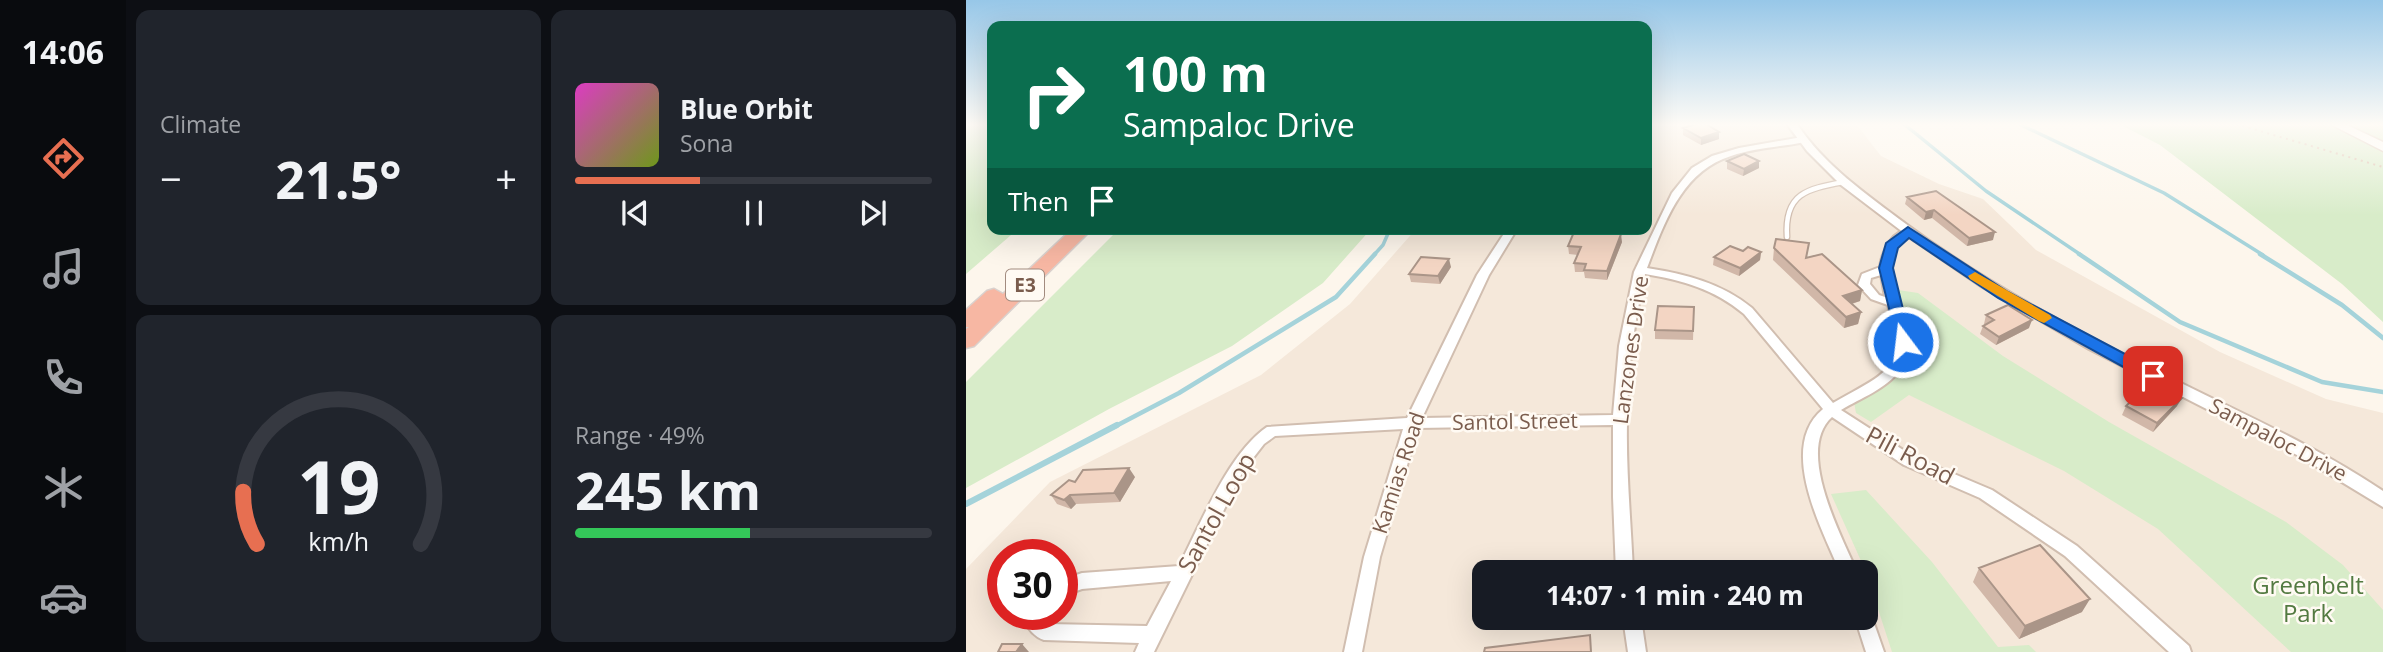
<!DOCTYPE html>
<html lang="en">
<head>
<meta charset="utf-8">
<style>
	body { margin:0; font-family:"Open Sans",sans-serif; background:#20242c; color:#f1f3f6; height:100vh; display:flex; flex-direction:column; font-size:26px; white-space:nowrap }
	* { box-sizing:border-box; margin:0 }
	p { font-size:23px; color:#9ea1a6 }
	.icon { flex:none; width:38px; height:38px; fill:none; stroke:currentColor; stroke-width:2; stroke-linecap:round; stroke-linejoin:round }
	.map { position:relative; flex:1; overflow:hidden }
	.drawer { display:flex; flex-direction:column; gap:10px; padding:10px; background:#0d0f14; width:840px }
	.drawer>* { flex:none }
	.top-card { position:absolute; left:21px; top:21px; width:665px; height:214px; border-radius:14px; box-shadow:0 7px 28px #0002; background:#0b6e4f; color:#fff; overflow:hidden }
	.speed { position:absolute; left:21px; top:539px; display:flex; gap:14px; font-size:35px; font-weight:700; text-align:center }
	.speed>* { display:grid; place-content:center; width:91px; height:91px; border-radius:50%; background:#171b24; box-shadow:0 7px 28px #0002; line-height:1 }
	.speed .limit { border:10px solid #d22; background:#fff; color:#111 }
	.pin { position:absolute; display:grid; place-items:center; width:60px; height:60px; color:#fff; margin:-30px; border-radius:14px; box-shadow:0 4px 10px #0006 }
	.me { position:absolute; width:77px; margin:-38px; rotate:345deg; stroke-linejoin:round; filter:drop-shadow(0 0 5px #0008) }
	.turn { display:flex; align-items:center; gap:24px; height:147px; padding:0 21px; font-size:32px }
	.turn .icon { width:91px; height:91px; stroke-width:2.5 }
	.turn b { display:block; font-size:49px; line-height:60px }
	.then { display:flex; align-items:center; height:66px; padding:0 21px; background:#0003; gap:14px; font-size:26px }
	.big { font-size:52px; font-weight:700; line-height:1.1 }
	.drawer .card { flex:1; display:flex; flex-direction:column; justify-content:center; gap:10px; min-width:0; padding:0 24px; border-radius:14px; background:#20242c }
	.drawer .dial { align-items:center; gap:0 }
	.dial svg { height:182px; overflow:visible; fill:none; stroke:#363941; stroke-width:7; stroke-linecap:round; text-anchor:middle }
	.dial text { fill:#f1f3f6; stroke:none }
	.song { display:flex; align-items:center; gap:21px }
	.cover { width:84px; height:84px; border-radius:10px; background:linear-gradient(135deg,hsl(310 70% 55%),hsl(80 70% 35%)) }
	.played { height:7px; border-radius:4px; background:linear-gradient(90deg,#e76f51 35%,#363941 35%) }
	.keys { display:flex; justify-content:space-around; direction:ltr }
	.heat { display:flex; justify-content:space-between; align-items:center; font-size:38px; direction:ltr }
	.charge { height:10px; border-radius:5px; background:linear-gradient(90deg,#34c759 49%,#363941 0) }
	.drawer .tiles { flex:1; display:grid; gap:10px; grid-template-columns:repeat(2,1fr) }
	.trip { position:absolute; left:506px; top:560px; width:406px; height:70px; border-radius:14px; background:#171b24; box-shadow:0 7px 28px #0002; font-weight:700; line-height:70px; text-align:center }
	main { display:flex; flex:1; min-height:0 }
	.menu { display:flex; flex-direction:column; width:126px; justify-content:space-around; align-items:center; background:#090b0e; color:#9ea1a6 }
	.menu .icon { width:49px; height:49px }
	.menu .selected { color:#e76f51 }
	.menu b { font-size:32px; color:#f1f3f6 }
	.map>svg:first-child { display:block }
	.residential { fill:#f5e8da; fill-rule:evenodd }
	.green { fill:#d8ecc9 }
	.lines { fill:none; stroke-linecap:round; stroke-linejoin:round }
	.stream-far2 { stroke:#a5d3da; stroke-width:3.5 }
	.stream-far1 { stroke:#a5d3da; stroke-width:4.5 }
	.stream { stroke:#a5d3da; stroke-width:6 }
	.service-casing { stroke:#d1beb0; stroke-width:7 }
	.minor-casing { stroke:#d1beb0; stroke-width:4 }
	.tertiary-casing { stroke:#d1beb0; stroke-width:4 }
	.secondary-casing { stroke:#d6c0b0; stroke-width:3 }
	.motorway-casing { stroke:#dad1cd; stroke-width:3 }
	.path { stroke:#d9b8a5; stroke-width:2; stroke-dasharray:2 4.5; stroke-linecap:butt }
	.service { stroke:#fff; stroke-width:4.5 }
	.minor { fill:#fff; fill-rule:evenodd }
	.tertiary { fill:#fff; fill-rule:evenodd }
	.secondary { fill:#fff; fill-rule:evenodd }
	.motorway { fill:#f7b7a3; fill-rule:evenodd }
	.wall { fill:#d1b7a8 }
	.shaded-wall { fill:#aa9588 }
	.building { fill:#f3d5c3; stroke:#aa9588; stroke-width:2 }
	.route { fill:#1a73e8; stroke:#114b97; stroke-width:2 }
	.slow { fill:#f59e0b }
	.labels { text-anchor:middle; stroke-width:5; stroke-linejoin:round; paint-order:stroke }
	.shield { fill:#fffaf3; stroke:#a28b7f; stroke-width:2 }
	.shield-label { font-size:19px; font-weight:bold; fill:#7a5c4d }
	.street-label { font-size:21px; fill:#7a5c4d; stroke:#fffaf3 }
	.near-street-label { font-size:24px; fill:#7a5c4d; stroke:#fffaf3 }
	.near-park-label { font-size:24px; fill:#537a41; stroke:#fffaf3 }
</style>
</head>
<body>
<main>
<nav class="menu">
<b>14:06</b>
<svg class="icon selected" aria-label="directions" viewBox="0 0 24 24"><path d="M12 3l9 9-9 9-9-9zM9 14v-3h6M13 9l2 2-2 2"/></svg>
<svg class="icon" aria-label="music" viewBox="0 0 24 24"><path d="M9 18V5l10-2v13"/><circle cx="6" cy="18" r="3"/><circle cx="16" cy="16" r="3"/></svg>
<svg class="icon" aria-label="phone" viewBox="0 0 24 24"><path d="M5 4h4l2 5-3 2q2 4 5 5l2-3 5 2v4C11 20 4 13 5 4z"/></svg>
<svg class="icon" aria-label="climate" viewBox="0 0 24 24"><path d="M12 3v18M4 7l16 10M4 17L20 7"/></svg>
<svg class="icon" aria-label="car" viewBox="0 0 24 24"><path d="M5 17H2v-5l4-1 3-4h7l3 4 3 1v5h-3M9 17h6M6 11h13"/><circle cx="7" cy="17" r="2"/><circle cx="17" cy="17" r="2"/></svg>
</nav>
<section class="drawer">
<div class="tiles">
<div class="card"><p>Climate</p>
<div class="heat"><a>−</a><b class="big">21.5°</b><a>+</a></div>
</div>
<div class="card">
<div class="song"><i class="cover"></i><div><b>Blue Orbit</b><p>Sona</p></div></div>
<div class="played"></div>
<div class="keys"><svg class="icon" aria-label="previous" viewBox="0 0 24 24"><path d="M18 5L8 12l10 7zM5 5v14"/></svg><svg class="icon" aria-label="pause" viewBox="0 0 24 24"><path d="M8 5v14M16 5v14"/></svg><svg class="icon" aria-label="next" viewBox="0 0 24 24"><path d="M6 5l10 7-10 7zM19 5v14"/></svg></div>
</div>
<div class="card dial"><svg viewBox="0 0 100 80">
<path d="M14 69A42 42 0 1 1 86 69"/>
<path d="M14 69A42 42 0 0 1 8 46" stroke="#e76f51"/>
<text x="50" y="56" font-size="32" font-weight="700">19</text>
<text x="50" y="72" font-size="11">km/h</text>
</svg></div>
<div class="card"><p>Range · 49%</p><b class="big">245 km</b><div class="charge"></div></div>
</div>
</section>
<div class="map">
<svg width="1417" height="652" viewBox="0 0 1417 652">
	<rect width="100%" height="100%" fill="#fdf6ec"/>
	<path class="residential" d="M681,124H890L915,156L973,184L1017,199L1070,250L1254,352L1360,399L1417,413V652H0V569L84,482L295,375L384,304L450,229H681ZM37,555H96V614H37ZM518,572H900V618H518Z"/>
	<path class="green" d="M0,124H26V229H52L0,274Z
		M1153,124H1417V322L1376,284L1194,145Z
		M153,229H405L357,283L266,346L143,409L0,488V382Z
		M932,290L952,293L1037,356L1143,422L1320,522L1377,565L1417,610V652H1325L1192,529L1098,471L943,395L905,422L890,413L888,402C911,391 949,375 947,343C946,326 936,307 932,290Z
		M900,490L966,562L1032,647L1063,645L1070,652H926L900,572L865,494Z"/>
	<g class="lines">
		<path class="stream-far2" d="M938,124L1020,191L1115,255
			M1053,124L1198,193L1297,255
			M408,255L417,245L424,229"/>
		<path class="stream-far1" d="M1113,254L1214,322L1356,382L1417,392
			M1294,254L1376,305L1417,338
			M148,427L213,393L370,297L409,254"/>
		<path class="stream" d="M0,504L151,425"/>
		<defs>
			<path id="service" d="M821,237C818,193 841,189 878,182"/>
			<path id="minor" d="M836,137L839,138V142C814,147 789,148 765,156C716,171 698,223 681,268C720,274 755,283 786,308L867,403C918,373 942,372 922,305L905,299L892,285L896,274L914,267C916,251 927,228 946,229V233C940,238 933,242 930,248C909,286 962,332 934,370C920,389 895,398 875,410L948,457L1026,490L1111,546L1223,646L1225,652H1203L1099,556L1014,498L938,465L866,417C829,450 875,535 891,572H874C856,529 811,447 857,409L778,314C748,289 716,280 679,274C668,323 661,372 661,423C660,473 665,522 667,572H650L647,497V425L452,428L414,557L396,652H378L398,557L437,429L309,436L298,444L277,471L188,652H169L173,643L78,640C69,637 62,629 58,620L61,614H79L77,618L82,624L181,626L205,581L116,589L96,596V580L116,573L213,566C235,523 262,454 301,427L441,418L511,275L541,229H551L523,275L456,418L647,415L653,346L668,272L706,193L726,168L746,156L773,148ZM915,275L919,297L913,295L904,284L905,278Z
				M900,610L904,612L918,652H900L889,618H900Z
				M657,618H675L680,652H662Z"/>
			<path id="tertiary" d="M821,124H831C858,165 900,194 940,224C1024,286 1117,335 1211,381C1281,416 1352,447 1417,491V507L1333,456L1123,349L1015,286L946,239L875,185L841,151Z"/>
			<path id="secondary" d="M1364,124H1379L1417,142V151Z"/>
			<path id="motorway" d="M106,229H126L8,346L0,348V329L3,327H0V310L21,291L28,289L37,294Z"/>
		</defs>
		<use href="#service" class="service-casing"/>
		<use href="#minor" class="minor-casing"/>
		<use href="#tertiary" class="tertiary-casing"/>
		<use href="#secondary" class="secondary-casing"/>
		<use href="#motorway" class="motorway-casing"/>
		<path class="path" d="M1270,124L1417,167"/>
		<use href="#service" class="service"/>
		<use href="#minor" class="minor"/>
		<use href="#tertiary" class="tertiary"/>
		<use href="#secondary" class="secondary"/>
		<use href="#motorway" class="motorway"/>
	</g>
	<path class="wall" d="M717,128L753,132V139L735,145L717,135Z
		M761,161L793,168L777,176L761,169Z
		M941,197L1027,240L1001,246L966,218L958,220L939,204Z
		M656,242L641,280L619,278L618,272H609L608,263L612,255L603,254L602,246Z
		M808,248L841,258L896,290L894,301L886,304L895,312L892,324L878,328L807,260Z
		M777,251L795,252L794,260L773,276L747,265L748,257Z
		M485,267L474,284L445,282L443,274Z
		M728,307L727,340L689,339V330Z
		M1020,315L1063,328L1030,345L1014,334L1017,326L1019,325L1018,324Z
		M1160,406H1211L1187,432L1156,415Z
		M169,477L154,502L110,504L105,509L91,504L85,495L109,482Z
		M1013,568L1116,612L1053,639L1007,582Z"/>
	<path class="shaded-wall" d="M753,132V139L735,145V138Z
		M793,161V168L777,176L778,169Z
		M968,210L966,218L958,220L960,212Z
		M1029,232L1027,240L1001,246L1003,238Z
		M655,234L656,242L641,280V271Z
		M795,252L794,260L773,276L774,268Z
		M483,259L485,267L474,284L472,276Z
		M896,290L894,301L875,307L877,296Z
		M895,312L892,324L878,328L880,317Z
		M1066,320L1063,328L1030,345L1033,337Z
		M1216,398L1211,406L1187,432L1191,423Z
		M163,468L169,477L154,502L148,493Z
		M104,495L110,504L105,509L98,500Z
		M1124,599L1116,612L1053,639L1059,626Z
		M56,644L63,652H50Z"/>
	<path class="building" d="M730,124H740L753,132L735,138L717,128Z
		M778,154L793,161L778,169L761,161Z
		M970,191L1029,232L1003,238L968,210L960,212L941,197Z
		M608,232L655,234L641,271L618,270L620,264L608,263L615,247L602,246Z
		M810,239L843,243L840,258L856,254L896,290L877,296L895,312L880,317L808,248Z
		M764,246L777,251L782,247L795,252L774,268L748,257Z
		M455,257L483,259L472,276L443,274Z
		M1042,305L1066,320L1033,337L1017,326L1028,320L1020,315Z
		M692,306L728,307L727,331L689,330Z
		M1185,382L1216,398L1191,423L1160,406Z
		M163,468L148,493L104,495L98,500L85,495L103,480L109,482L117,470Z
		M1074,545L1124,599L1059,626L1013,568Z
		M624,635L625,652H518L519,648Z
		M36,644H56L50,652H32Z"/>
	<linearGradient id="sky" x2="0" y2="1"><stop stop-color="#97c7e8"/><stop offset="0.58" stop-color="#fefbf6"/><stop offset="1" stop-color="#fefbf6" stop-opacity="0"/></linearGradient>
	<rect width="1417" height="215" fill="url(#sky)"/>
	<path class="route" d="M942,227L1042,292L1193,372L1195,376L1187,382L1181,380L1032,298L943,238L932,248L927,268L945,342L937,347L932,345L913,268L920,243Z"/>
	<path class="slow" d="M1009,272L1084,315L1086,318L1078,323L1073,321L1004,279L1002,276Z"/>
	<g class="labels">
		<rect class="shield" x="40" y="269.5" width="38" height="31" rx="5"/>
		<g class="shield-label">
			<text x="59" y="292">E3</text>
		</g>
		<g class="street-label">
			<text transform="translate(665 350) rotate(-82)" y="7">Lanzones Drive</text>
			<text transform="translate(549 422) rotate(-1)" y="7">Santol Street</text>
			<text transform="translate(1312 440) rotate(28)" y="7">Sampaloc Drive</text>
			<text transform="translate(433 473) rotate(-72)" y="7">Kamias Road</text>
		</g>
		<g class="near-street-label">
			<text transform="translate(944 456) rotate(28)" y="8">Pili Road</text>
			<text transform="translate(251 513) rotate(-61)" y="8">Santol Loop</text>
		</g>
		<g class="near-park-label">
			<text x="1342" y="594">Greenbelt<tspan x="1342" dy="28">Park</tspan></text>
		</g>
	</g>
</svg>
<div class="speed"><div class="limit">30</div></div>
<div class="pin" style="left:1187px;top:376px;background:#d93025"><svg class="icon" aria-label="arrive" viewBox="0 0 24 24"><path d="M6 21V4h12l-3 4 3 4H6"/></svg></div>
<svg class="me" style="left:937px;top:342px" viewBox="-20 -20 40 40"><circle r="17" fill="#1a73e8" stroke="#fff" stroke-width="3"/><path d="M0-11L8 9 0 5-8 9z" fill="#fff"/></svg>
<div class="trip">14:07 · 1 min · 240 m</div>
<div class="top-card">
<div class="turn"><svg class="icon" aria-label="right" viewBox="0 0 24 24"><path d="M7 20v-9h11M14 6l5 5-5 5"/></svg><div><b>100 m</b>Sampaloc Drive</div></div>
<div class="then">Then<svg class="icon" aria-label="arrive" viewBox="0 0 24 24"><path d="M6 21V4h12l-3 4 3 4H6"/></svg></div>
</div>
</div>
</main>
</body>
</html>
